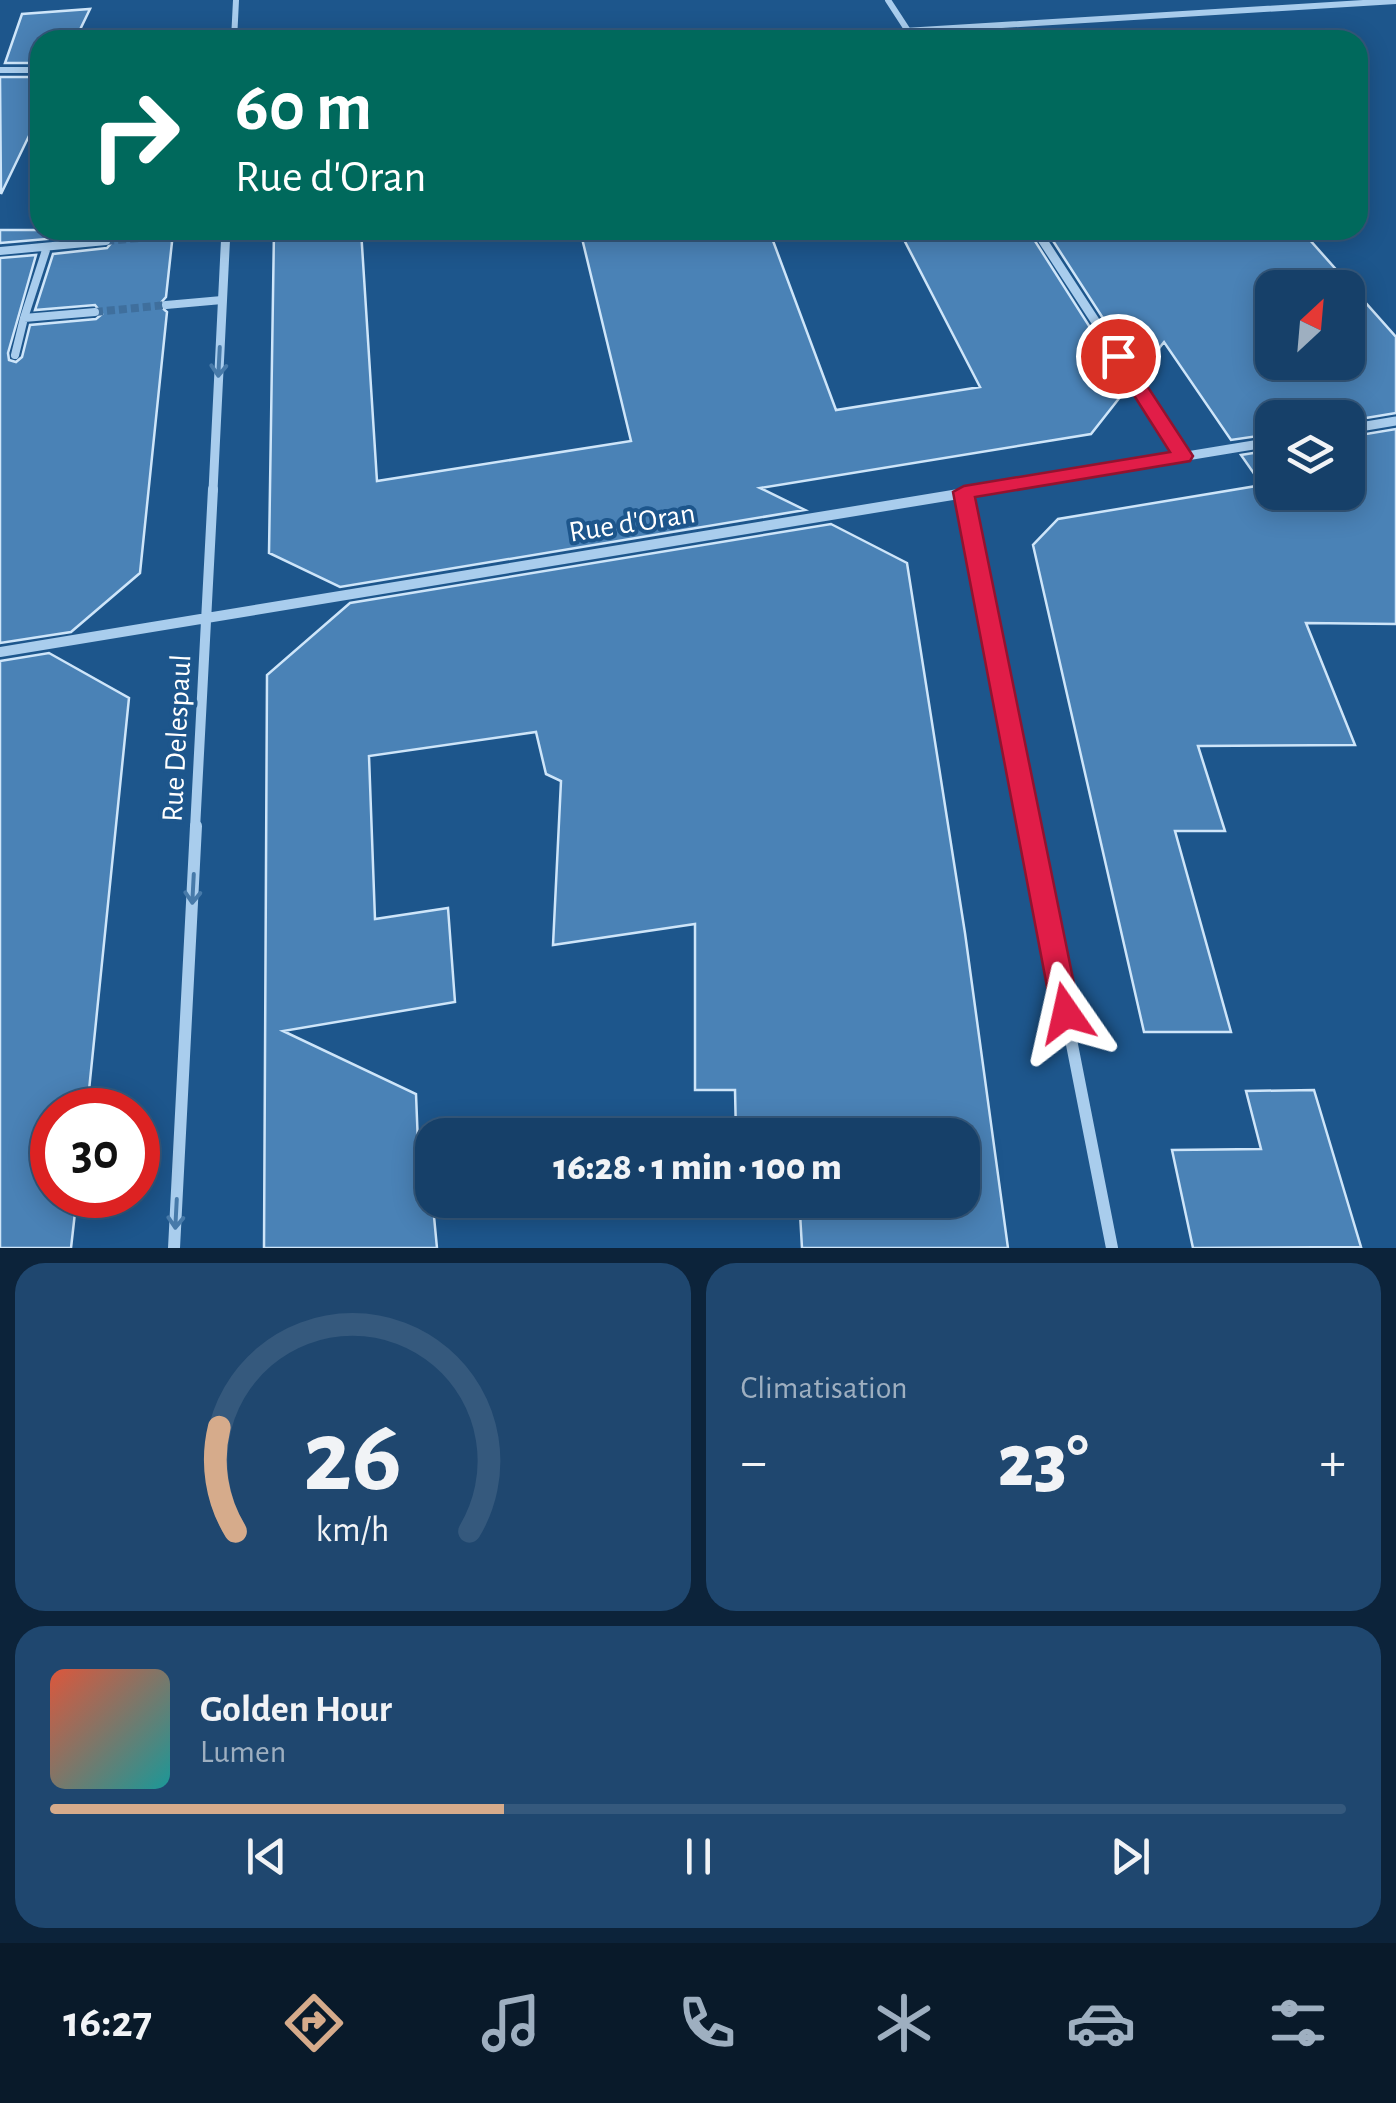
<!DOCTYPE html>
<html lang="fr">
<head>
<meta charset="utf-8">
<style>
	body { margin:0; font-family:"Alegreya Sans",sans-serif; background:#1f476f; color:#f1f3f6; height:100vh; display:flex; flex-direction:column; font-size:38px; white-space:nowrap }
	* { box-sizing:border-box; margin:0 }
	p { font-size:32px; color:#9eafc0 }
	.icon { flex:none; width:55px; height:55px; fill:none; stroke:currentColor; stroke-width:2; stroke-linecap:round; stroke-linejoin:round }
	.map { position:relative; height:1248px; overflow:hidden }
	.side { display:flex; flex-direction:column; gap:15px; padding:15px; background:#0c233a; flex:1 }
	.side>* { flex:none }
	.banner { position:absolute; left:30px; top:30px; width:1338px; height:210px; border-radius:30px; box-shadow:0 5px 25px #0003,0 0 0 2px #35597d; background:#00695c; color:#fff; overflow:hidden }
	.needle { width:65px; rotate:26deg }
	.tools { position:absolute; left:1255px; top:270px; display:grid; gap:20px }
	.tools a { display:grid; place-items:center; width:110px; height:110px; border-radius:20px; background:#164069; box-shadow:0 5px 25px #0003,0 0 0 2px #35597d; font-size:50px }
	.speed { position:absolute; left:30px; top:1088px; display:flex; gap:20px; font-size:50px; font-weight:700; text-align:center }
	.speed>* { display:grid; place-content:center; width:130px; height:130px; border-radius:50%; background:#164069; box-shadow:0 5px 25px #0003,0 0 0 2px #35597d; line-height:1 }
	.speed .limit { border:15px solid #d22; background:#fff; color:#111 }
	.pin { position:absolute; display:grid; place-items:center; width:85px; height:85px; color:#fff; margin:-42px; border:5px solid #fff; border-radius:50%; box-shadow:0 2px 10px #0007 }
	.me { position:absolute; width:110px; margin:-55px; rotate:349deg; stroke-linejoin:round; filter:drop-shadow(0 0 8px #0008) }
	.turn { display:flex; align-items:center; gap:35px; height:210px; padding:0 40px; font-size:45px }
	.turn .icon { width:130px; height:130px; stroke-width:2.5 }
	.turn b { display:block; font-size:70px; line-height:85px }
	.big { font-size:75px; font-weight:800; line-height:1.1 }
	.side .widget { flex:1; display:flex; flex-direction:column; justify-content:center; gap:15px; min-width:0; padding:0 35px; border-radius:30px; background:#1f476f }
	.side .dial { align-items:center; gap:0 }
	.dial svg { height:260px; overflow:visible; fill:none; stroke:#35597d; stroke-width:7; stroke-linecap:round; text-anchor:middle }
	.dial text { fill:#f1f3f6; stroke:none }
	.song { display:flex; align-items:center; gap:30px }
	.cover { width:120px; height:120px; border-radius:15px; background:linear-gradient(135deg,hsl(10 70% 55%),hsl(180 70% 35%)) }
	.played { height:10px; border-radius:5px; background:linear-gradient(90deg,#d6ab8b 35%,#35597d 35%) }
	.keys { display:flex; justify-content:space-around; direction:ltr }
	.heat { display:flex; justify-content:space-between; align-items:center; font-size:55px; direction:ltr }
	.side .tiles { flex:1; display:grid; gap:15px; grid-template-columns:1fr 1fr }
	.widget:last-child { grid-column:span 2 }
	.trip { position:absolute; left:415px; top:1118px; width:565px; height:100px; border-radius:30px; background:#164069; box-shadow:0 5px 25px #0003,0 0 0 2px #35597d; font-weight:800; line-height:100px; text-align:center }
	.tab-bar { display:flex; height:160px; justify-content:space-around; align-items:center; background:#091a2a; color:#9eafc0 }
	.tab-bar .icon { width:70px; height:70px }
	.tab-bar .active { color:#d6ab8b }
	.tab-bar b { font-size:45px; color:#f1f3f6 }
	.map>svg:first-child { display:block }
	.building { fill:#4a82b6; stroke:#cee5f9; stroke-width:2.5; fill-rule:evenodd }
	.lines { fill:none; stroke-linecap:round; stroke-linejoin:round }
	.pedestrian-tunnel { stroke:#3f6f9d; stroke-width:8; stroke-dasharray:8 4; stroke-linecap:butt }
	.pedestrian { stroke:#a9cded; stroke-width:8 }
	.minor-far3 { stroke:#a9cded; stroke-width:6 }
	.minor-far2 { stroke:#a9cded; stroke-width:9 }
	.minor-far1 { stroke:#a9cded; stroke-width:10 }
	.minor { stroke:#a9cded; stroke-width:12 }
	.oneway { stroke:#477aa9 }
	.route { fill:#e11d48; stroke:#92132f; stroke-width:2.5 }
	.labels { text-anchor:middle; stroke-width:8; stroke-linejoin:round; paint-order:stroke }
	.street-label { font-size:30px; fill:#fff; stroke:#1d568c }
</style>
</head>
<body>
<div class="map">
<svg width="1396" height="1248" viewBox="0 0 1396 1248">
	<rect width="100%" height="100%" fill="#1d568c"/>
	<path class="building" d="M90,9L75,40H40V63H5L22,14Z
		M0,77H40V113L1,194Z
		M0,230H168L166,237L172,242L166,297L159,305L167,312L140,573L71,632L0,643V258L36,255L8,353L9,360L16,362L22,357L30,325L96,319L102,314L95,305L35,310L53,254L107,248L113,241L105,234L0,243Z
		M274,230H361L377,481L631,441L580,230H769L836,410L980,387L899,230H1028L1128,387L1091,434L760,488L805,510L340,587L269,553Z
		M1046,230H1301L1396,337V413L1348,421V418H1272V434L1231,440L1164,342L1139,374ZM1272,288H1348V362H1272Z
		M1396,429V624L1306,623L1355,745L1198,746L1225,831H1175L1231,1032H1144L1033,545L1058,519L1262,485L1241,455L1272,450V492H1348V437Z
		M831,524L907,563L965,933L1008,1248H802L800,1213L737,1212V1200H962V1135H736L735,1090H695V924L553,945L561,781L546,774L536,732L369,756L375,919L448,908L455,1002L283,1031L416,1094L418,1144L428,1153L437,1248H264L267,675L350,603Z
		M49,653L129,698L87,1110H52V1195H77L71,1248H0V661Z
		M1314,1090L1361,1247L1193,1248L1172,1150L1261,1149L1246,1091Z"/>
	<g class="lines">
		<path class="pedestrian-tunnel" d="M106,241L173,235
			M95,312L166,305"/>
		<path class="pedestrian" d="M173,235L226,230
			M0,251L106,241
			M166,305L222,300
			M24,318L47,247
			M15,355L24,318L95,312"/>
		<path class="minor-far3" d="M888,0L914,40
			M234,40L236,0
			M756,40L1396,1
			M0,70H40"/>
		<path class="minor-far2" d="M1036,230L1183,456
			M1348,429L1396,421
			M213,491L226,230
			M974,491L1272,442"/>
		<path class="minor-far1" d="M964,492L1030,829
			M0,652L989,489
			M195,829L213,489"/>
		<path class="minor" d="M1029,826L1112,1248
			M174,1248L196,826"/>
	</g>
	<defs><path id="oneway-shaft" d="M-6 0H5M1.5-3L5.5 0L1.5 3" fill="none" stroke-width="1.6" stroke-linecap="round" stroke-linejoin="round" transform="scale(2.5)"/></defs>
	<g class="oneway">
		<use href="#oneway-shaft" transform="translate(219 362) rotate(93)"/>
		<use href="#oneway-shaft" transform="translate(193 889) rotate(93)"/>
		<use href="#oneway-shaft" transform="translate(176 1214) rotate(93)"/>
	</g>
	<path class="route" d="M1118,350L1125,352L1193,456L1190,461L975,497L1080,1013L1076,1022L1066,1025L1056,1022L1052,1013L953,492L964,486L1170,452L1109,356Z"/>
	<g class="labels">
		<g class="street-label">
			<text transform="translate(632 522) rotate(-9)" y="10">Rue d'Oran</text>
			<text transform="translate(176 738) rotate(-87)" y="10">Rue Delespaul</text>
		</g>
	</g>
</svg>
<div class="tools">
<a><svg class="needle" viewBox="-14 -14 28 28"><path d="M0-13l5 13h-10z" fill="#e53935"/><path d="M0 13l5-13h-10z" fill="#9eafc0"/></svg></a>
<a><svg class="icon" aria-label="layers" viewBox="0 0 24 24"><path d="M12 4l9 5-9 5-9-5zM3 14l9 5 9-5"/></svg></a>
</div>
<div class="speed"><div class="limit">30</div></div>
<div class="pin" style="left:1118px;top:356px;background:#d93025"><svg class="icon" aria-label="arrive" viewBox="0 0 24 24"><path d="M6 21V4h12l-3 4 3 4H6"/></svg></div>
<svg class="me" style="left:1066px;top:1013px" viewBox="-20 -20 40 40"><path d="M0-17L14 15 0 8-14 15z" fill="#e11d48" stroke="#fff" stroke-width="4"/></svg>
<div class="trip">16:28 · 1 min · 100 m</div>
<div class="banner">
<div class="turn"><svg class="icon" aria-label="right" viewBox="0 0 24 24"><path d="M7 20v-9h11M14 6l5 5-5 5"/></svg><div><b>60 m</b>Rue d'Oran</div></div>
</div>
</div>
<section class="side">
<div class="tiles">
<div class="widget dial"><svg viewBox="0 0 100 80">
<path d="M14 69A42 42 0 1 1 86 69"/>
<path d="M14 69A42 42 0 0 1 9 37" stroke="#d6ab8b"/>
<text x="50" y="56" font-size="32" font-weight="700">26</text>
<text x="50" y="72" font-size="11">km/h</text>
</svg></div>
<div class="widget"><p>Climatisation</p>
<div class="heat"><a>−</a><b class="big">23°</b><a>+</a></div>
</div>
<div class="widget">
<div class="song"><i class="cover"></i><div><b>Golden Hour</b><p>Lumen</p></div></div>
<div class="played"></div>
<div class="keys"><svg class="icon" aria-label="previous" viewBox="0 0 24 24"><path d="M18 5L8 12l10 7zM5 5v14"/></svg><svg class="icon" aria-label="pause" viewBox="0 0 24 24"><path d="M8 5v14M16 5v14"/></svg><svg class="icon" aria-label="next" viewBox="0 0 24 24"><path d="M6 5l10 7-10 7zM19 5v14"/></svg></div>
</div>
</div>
</section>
<nav class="tab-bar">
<b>16:27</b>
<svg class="icon active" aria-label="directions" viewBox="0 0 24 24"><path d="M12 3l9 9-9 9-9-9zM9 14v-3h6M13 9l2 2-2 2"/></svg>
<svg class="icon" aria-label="music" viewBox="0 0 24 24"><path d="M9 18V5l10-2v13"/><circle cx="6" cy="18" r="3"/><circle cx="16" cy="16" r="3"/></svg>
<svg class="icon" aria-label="phone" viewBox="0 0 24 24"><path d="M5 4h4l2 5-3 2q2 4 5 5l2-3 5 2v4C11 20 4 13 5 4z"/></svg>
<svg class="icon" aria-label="climate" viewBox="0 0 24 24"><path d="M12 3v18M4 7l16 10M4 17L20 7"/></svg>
<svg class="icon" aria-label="car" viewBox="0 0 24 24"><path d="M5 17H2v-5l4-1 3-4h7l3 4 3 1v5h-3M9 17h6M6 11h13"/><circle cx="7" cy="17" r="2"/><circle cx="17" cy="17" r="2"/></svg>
<svg class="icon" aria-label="filters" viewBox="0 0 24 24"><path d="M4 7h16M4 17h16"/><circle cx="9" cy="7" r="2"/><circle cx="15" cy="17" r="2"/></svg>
</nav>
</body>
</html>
